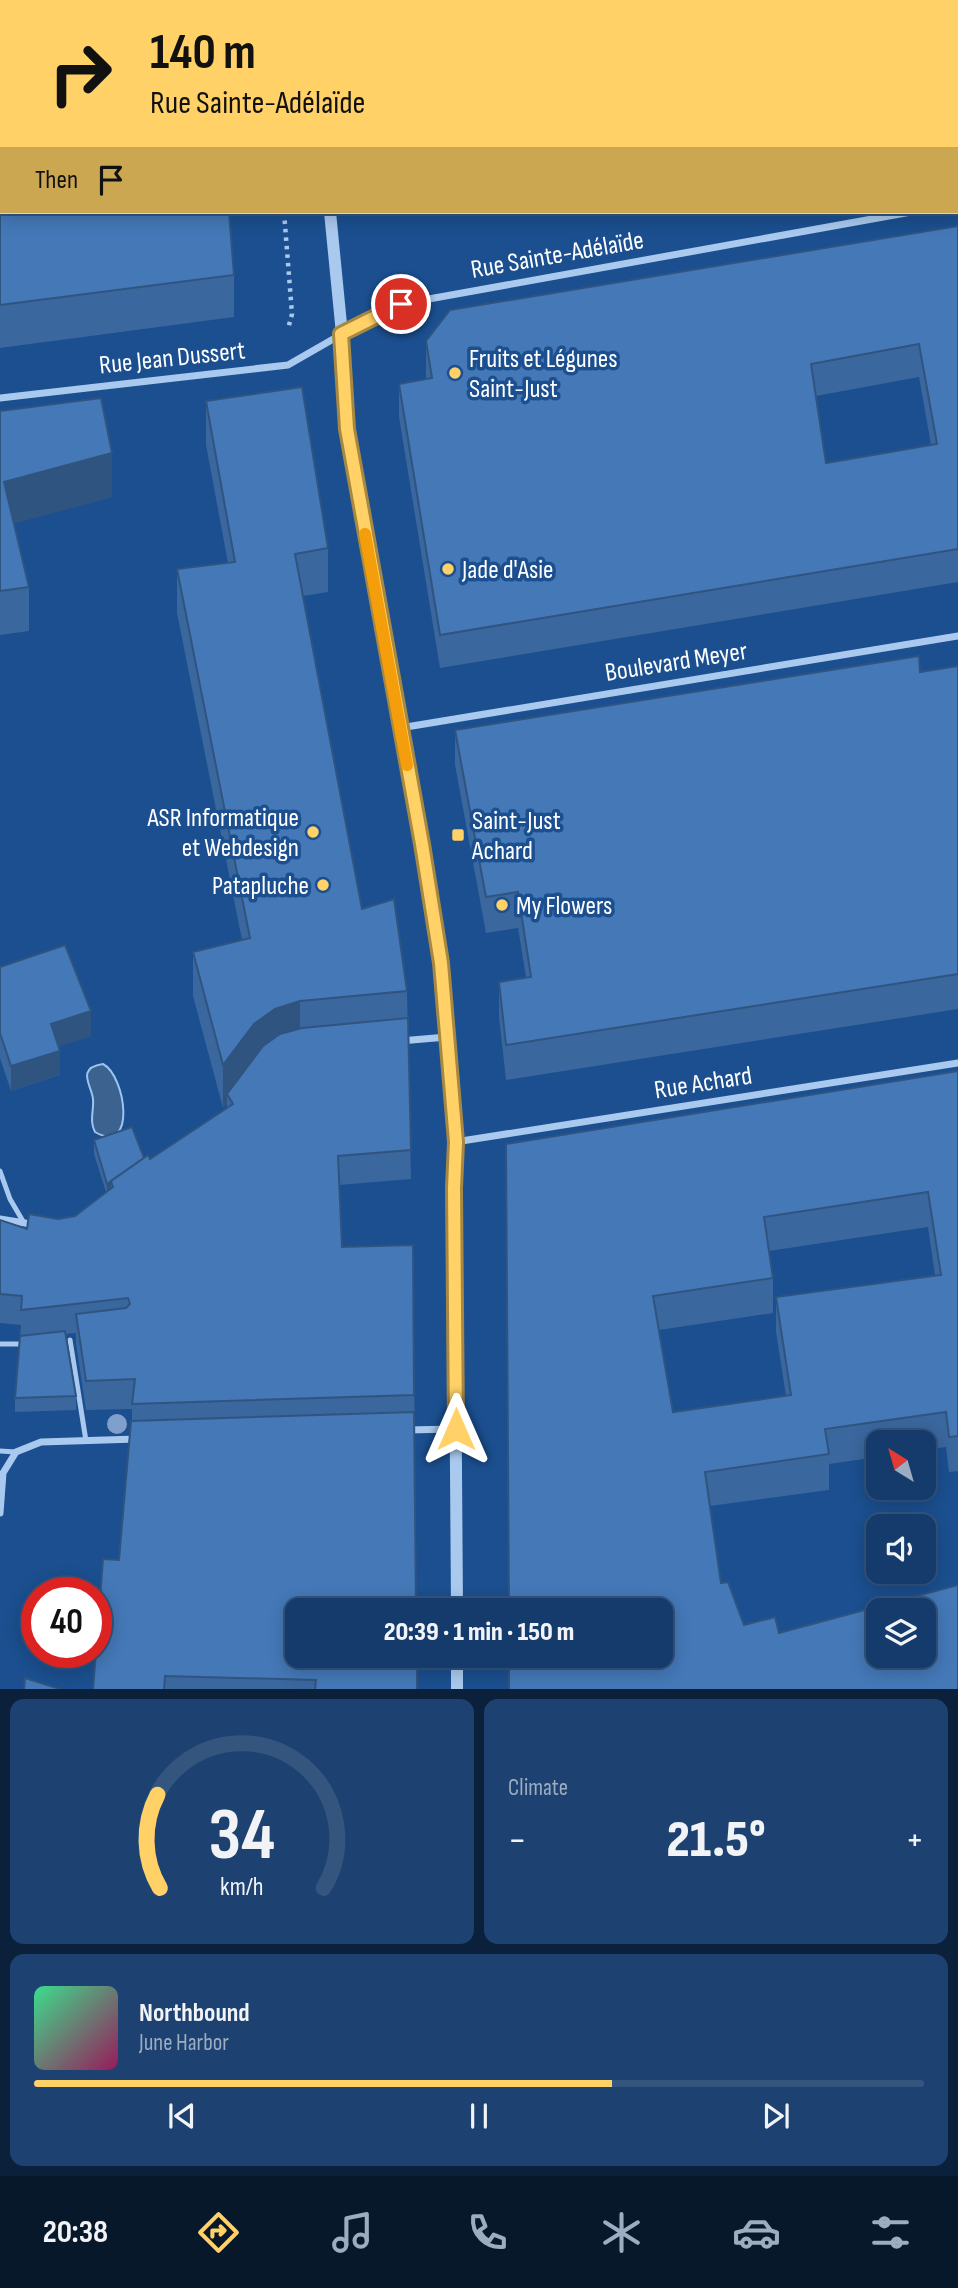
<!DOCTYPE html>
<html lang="en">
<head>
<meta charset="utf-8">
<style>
	body { margin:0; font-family:"Sofia Sans Condensed",sans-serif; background:#1d4271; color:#f1f3f6; height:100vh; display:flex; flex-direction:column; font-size:26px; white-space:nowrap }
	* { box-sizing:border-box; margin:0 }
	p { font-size:23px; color:#9dadc1 }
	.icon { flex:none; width:38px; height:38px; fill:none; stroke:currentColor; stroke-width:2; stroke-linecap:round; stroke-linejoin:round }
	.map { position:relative; height:1689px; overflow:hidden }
	.drawer { display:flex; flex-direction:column; gap:10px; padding:10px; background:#0b203b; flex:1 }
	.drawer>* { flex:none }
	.banner { position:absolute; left:0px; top:0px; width:959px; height:214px; box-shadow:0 4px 18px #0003,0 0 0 2px #33557e; background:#ffd166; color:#111; overflow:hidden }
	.needle { width:46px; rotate:323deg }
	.buttons { position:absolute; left:866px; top:1430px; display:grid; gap:14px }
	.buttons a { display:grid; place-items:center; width:70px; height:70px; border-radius:14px; background:#143b6b; box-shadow:0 4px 18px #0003,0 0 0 2px #33557e; font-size:35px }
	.speed { position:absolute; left:21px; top:1577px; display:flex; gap:14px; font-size:35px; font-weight:700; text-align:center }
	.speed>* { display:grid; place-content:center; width:91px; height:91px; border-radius:50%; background:#143b6b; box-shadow:0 4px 18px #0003,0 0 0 2px #33557e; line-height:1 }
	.speed .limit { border:10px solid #d22; background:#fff; color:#111 }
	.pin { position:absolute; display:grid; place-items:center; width:60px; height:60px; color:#fff; margin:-30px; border:4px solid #fff; border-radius:50%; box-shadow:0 2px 7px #0007 }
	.me { position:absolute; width:77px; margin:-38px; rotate:0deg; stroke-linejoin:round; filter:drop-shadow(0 0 5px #0008) }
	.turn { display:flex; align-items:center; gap:24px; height:147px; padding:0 35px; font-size:32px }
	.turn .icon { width:91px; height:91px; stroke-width:2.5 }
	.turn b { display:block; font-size:49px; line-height:60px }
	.then { display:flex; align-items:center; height:66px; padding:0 35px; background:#0003; gap:14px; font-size:26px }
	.big { font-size:52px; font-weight:800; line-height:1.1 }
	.drawer .card { flex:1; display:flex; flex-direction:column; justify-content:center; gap:10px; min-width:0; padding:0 24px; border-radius:14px; background:#1d4271 }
	.drawer .dial { align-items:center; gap:0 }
	.dial svg { height:182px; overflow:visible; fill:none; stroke:#33557e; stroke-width:7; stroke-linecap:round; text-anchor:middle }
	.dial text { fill:#f1f3f6; stroke:none }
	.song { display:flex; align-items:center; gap:21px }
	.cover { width:84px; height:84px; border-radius:10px; background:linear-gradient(135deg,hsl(150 70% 55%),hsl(330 70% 35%)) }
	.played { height:7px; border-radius:4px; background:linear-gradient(90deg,#ffd166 65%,#33557e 65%) }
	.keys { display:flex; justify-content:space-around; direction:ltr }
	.heat { display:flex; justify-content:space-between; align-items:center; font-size:38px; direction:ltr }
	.drawer .tiles { flex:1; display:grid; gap:10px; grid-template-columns:1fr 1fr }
	.card:last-child { grid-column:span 2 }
	.trip { position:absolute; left:285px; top:1598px; width:388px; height:70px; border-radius:14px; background:#143b6b; box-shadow:0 4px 18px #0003,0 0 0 2px #33557e; font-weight:800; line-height:70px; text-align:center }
	.dock { display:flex; height:112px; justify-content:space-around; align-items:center; background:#08182b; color:#9dadc1 }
	.dock .icon { width:49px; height:49px }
	.dock .active { color:#ffd166 }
	.dock b { font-size:32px; color:#f1f3f6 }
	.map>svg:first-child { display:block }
	.water { fill:#3c6290; stroke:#9cc4f0; stroke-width:2 }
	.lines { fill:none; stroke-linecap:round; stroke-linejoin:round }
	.path { stroke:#a9c9ee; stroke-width:4.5; stroke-dasharray:3.5 5; stroke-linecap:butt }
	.service { stroke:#a9c9ee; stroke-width:5 }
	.minor { stroke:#a9c9ee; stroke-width:7 }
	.tertiary { stroke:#a9c9ee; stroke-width:12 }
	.tree { fill:#7ea0ca }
	.wall { fill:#3a679d; fill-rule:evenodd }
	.shaded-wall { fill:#305480 }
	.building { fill:#4478b7; stroke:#305480; stroke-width:2; fill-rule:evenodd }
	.route-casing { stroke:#a68842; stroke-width:18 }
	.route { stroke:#ffd166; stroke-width:12 }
	.slow { stroke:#f59e0b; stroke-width:12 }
	.poi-dot { fill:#ffd166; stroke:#1b4f8f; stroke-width:2.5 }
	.labels { text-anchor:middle; stroke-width:7; stroke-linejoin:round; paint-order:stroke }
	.street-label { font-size:26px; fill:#fff; stroke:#1b4f8f }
	.poi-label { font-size:26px; fill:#fff; stroke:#1b4f8f; text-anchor:start }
</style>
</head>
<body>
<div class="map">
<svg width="958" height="1690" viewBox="0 0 958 1690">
	<rect width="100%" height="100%" fill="#1b4f8f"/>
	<path class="water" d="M103,1064C126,1076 137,1156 95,1132C89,1120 94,1112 93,1099C92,1086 75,1068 103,1064Z"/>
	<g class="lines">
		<path class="path" d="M266,0V2
			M284,212L292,314L288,329"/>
		<path class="service" d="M0,1171L10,1199L24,1223
			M70,1340L86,1441
			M0,1344H24
			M0,1451L16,1452"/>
		<path class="minor" d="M957,203H958
			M0,398L288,365L342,334L401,304L911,212
			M400,728L958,636
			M400,1041L447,1037
			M455,1142L958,1063
			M0,1219L37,1225
			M407,1430L456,1429
			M0,1513L3,1473L16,1452L41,1442L137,1439"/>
		<path class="tertiary" d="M308,0V2
			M330,212L342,334L347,429L422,844L441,963L455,1142L454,1188L457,1610
			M457,1656V1690"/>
	</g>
	<circle class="tree" cx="117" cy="1424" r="10"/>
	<path class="wall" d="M368,0H940L941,2H368Z
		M0,4L234,275V317L0,348Z
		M958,226V582L440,668L399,417V384L426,379V341ZM919,377L931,445L826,463L816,396Z
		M206,401L328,548V592L303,596L362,909L407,991L411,1179L339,1185L342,1247L413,1245L417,1690H93L119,1560L132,1421V1409L86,1410L76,1343V1333L66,1334L76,1396V1410L15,1412V1398L21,1325L0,1323V1220L27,1229L75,1216L106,1192L94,1154V1140L144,1158L150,1159L227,1108V1103L223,1108L193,996V952L242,940L177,613V569L228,563L206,445Z
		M0,411L112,497L14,523L29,587V631L0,635Z
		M958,666V1009L506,1080L499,1017V982L526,977L518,928L486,933L455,765V730L920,672Z
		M0,967L91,1036L59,1046L60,1075L11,1091L0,1058Z
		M958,1071V1471L949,1472L946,1447L924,1450V1442H878V1457L829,1464V1490L710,1506L721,1583L744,1625L779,1633L958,1690H509L506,1144ZM928,1227L935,1275L776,1297V1332L786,1396L673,1412L659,1330L773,1313V1278L769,1251Z"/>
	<path class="shaded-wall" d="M112,453V497L4,526V482Z
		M300,1001V1045L227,1094V1103L223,1108V1065L254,1024L275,1009Z
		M91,1011V1036L51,1049V1024Z
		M60,1051V1075L11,1091V1066Z
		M111,1181V1195L107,1198V1184Z"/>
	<path class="building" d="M29,0H213V2H15Z
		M375,0H544L535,2H375Z
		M817,0H940L941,2H817Z
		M2,3V212H229L234,275L0,305V4Z
		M958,226V549L440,635L399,384L432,378L426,341L450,310ZM919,344L937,444L826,463L811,364Z
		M302,387L328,548L295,554L362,909L394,899L407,991L300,1001L275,1009L254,1024L223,1065L193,952L250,938L177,569L235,562L206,401Z
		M101,398L112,453L4,482L29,587L0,591V411Z
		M919,656L920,672L958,666V974L506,1045L499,982L531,977L518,892L486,897L455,730Z
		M65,945L91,1011L51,1024L60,1051L11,1066L0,1033V967Z
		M408,1018L411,1150L338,1156L342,1247L413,1245L414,1395L132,1404L135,1379L86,1381L76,1314L126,1308L130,1304L128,1298L21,1310L22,1296L0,1294V1220L27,1229L29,1214L58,1219L75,1216L113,1187L111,1181L148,1155L150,1159L233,1104L227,1094L263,1046L280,1034L302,1028Z
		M958,1071V1436L949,1437L946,1412L825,1429L829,1454L705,1472L721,1583L728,1582L744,1625L775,1617L779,1633L958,1585V1690H509V1656H662V1610H509L506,1144ZM928,1192L941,1275L776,1297L791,1395L673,1412L653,1296L773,1278L764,1217ZM878,1610H924V1656H878Z
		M132,1127L144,1158L107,1184L94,1140Z
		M65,1331L76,1396L15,1398L20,1336Z
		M414,1412L416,1610H298V1656H417V1690H315L316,1680L165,1676L164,1690H93L103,1559L119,1560L131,1421Z
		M25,1678L63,1690H24Z"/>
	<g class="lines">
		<defs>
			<path id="route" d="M401,304L341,334L347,429L422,844L441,963L456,1142L454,1188L456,1429"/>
		</defs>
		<use href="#route" class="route-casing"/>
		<use href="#route" class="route"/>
		<path class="slow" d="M365,534L407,765"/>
	</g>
	<g class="poi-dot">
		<circle cx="455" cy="373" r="7"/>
		<circle cx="448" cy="569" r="7"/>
		<circle cx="313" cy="832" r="7"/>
		<rect x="451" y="828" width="14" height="14" rx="3.5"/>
		<circle cx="323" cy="885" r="7"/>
		<circle cx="502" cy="905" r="7"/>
	</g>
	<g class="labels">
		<g class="street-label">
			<text transform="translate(557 254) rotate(-10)" y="9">Rue Sainte-Adélaïde</text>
			<text transform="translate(172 357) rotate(-6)" y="9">Rue Jean Dussert</text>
			<text transform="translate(676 661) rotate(-9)" y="9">Boulevard Meyer</text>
			<text transform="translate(703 1082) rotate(-9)" y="9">Rue Achard</text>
		</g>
		<g class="poi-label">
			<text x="469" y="367">Fruits et Légunes<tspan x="469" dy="30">Saint-Just</tspan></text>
			<text x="462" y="578">Jade d'Asie</text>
			<text x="299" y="826" text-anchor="end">ASR Informatique<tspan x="299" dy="30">et Webdesign</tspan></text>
			<text x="472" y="829">Saint-Just<tspan x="472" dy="30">Achard</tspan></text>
			<text x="309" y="894" text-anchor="end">Patapluche</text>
			<text x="516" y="914">My Flowers</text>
		</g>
	</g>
</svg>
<div class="buttons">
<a><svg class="needle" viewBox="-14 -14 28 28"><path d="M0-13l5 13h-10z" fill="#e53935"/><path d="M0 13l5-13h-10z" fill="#9dadc1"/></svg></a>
<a><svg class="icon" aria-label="sound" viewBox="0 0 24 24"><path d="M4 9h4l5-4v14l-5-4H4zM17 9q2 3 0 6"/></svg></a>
<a><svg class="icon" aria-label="layers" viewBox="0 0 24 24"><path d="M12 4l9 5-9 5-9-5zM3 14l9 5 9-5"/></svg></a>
</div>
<div class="speed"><div class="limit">40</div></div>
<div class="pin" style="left:401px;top:304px;background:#d93025"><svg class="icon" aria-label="arrive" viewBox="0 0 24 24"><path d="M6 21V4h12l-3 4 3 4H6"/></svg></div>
<svg class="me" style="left:456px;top:1429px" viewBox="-20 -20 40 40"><path d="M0-17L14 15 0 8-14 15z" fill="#ffd166" stroke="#fff" stroke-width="4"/></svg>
<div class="trip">20:39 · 1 min · 150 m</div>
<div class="banner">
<div class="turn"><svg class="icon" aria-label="right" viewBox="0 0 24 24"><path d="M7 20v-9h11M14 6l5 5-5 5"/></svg><div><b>140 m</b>Rue Sainte-Adélaïde</div></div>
<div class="then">Then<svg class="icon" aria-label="arrive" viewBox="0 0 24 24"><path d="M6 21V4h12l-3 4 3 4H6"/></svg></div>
</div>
</div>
<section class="drawer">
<div class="tiles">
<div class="card dial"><svg viewBox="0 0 100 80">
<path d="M14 69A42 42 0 1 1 86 69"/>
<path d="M14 69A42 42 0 0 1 13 28" stroke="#ffd166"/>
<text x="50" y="56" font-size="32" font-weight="700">34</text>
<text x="50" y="72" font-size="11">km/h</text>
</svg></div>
<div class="card"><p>Climate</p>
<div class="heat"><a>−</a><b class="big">21.5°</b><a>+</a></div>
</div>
<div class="card">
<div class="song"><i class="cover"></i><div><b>Northbound</b><p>June Harbor</p></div></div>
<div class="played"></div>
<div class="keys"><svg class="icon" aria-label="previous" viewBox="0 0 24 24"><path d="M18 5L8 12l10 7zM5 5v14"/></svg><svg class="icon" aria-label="pause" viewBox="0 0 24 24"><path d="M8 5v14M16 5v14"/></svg><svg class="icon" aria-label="next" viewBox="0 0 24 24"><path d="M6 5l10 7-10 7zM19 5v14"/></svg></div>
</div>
</div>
</section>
<nav class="dock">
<b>20:38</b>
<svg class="icon active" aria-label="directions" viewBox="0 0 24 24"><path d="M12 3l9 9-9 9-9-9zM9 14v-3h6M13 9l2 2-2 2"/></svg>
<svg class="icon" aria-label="music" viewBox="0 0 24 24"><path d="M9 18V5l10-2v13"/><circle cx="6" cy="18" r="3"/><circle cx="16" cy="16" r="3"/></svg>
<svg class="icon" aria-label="phone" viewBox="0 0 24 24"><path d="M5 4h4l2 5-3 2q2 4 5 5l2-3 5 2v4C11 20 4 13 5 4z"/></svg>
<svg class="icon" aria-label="climate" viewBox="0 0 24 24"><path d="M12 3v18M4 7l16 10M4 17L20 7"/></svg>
<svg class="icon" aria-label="car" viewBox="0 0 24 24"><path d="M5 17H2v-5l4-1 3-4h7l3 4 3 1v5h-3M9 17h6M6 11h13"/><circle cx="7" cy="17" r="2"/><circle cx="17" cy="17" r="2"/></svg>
<svg class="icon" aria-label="filters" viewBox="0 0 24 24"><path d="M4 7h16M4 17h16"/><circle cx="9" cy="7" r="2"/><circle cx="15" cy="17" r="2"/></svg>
</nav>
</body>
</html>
